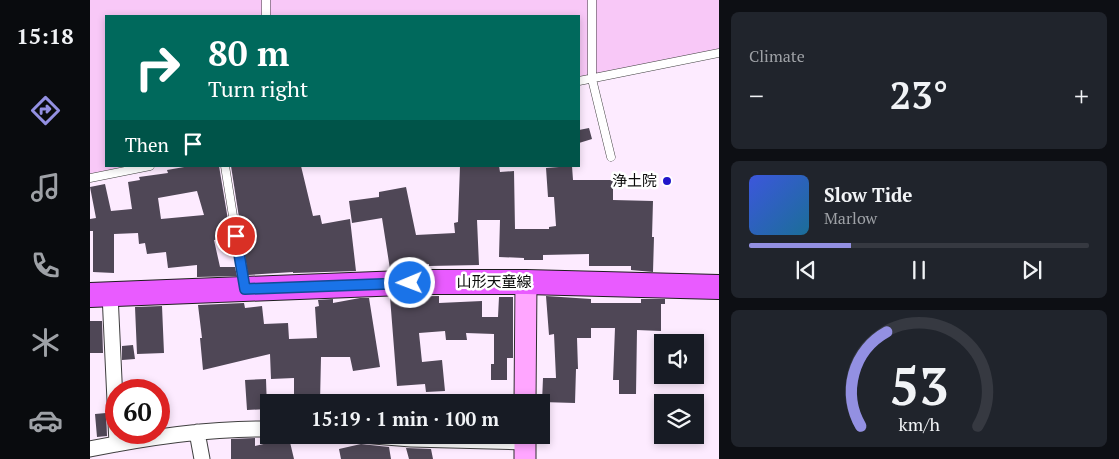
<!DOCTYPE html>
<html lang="en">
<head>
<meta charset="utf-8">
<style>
	body { margin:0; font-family:"PT Serif","Noto Sans JP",serif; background:#20242c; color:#f1f3f6; height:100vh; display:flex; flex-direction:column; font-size:19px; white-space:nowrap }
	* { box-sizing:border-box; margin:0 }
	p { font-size:16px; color:#9ea1a6 }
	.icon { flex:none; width:28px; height:28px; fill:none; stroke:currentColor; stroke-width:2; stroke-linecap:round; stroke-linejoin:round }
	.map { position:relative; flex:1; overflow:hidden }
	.details { display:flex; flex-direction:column; gap:12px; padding:12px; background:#0d0f14; width:400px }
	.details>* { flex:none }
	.guide { position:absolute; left:15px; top:15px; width:475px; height:152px; border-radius:0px; box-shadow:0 2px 8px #0003; background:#00695c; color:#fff; overflow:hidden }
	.controls { position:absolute; left:564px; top:334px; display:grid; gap:10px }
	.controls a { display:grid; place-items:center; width:50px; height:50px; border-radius:0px; background:#171b24; box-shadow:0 2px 8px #0003; font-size:25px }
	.speed { position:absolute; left:15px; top:379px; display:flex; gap:10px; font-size:25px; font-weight:700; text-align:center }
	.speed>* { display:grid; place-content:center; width:65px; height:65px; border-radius:50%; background:#171b24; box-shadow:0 2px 8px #0003; line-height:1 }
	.speed .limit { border:8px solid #d22; background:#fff; color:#111 }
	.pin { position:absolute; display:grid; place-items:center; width:42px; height:42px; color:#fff; margin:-21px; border:2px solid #fff; border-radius:50%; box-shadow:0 1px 5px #0007 }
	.me { position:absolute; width:55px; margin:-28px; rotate:269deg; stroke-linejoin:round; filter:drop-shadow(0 0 4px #0008) }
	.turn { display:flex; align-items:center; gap:18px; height:105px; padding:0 20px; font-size:22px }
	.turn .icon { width:65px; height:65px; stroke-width:2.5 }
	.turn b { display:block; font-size:35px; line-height:42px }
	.then { display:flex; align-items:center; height:48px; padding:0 20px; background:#0003; gap:10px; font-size:19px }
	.big { font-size:38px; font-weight:700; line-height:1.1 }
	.details .widget { flex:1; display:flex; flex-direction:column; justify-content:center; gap:8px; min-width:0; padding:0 18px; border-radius:8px; background:#20242c }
	.details .dial { align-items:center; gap:0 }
	.dial svg { height:130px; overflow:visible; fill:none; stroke:#363941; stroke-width:7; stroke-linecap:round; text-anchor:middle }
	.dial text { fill:#f1f3f6; stroke:none }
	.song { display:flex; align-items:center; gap:15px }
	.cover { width:60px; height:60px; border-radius:8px; background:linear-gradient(135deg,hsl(230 70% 55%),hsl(200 70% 35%)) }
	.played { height:5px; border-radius:2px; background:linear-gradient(90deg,#9390e2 30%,#363941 30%) }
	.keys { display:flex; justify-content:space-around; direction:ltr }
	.heat { display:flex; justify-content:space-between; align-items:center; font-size:28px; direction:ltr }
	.trip { position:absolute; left:170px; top:394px; width:290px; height:50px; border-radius:0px; background:#171b24; box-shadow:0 2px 8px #0003; font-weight:700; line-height:50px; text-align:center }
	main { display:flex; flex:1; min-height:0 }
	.menu { display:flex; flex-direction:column; width:90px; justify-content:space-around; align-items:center; background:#090b0e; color:#9ea1a6 }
	.menu .icon { width:35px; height:35px }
	.menu .selected { color:#9390e2 }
	.menu b { font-size:22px; color:#f1f3f6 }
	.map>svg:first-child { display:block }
	.farmland { fill:#f8c8f7 }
	.building { fill:#4f4756; fill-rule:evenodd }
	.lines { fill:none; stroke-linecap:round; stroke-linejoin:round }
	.lane-casing { stroke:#3f3f3f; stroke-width:9 }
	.street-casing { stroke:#3f3f3f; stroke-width:17 }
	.secondary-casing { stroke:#2e2e2e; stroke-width:23 }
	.primary-casing { stroke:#1d1d1d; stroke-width:26 }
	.lane { stroke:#fff; stroke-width:8 }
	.street { stroke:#fff; stroke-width:15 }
	.secondary { stroke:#ffa6ff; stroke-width:21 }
	.primary { stroke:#e95bff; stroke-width:24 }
	.route-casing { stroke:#114b97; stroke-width:12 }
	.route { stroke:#1a73e8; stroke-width:9 }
	.poi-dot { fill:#2116ca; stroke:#fff; stroke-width:2 }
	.labels { text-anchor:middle; stroke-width:5; stroke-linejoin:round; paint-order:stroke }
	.poi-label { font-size:15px; fill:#0c0c0c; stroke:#fff; text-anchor:end }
	.street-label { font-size:15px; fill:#0c0c0c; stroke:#fff }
</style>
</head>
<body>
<main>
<nav class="menu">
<b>15:18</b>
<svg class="icon selected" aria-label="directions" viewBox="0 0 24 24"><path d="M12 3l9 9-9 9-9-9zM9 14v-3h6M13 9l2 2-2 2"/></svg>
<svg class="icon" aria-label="music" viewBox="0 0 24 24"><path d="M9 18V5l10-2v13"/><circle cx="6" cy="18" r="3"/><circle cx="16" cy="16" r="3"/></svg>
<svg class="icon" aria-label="phone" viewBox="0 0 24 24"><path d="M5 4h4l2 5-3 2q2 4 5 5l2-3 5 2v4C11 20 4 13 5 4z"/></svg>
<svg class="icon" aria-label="climate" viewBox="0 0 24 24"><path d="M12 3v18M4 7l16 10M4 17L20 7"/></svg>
<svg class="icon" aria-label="car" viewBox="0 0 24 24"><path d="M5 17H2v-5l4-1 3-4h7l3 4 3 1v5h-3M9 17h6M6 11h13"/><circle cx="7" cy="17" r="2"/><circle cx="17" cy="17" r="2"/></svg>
</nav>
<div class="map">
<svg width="629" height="459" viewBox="0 0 629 459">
	<rect width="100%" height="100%" fill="#fdebff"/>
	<path class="farmland" d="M0,0H629V53L489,81V16H16V166H60L0,178Z"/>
	<path class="building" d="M499,128L502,139L489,143V130Z
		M100,166H129L141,238L124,240L130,267H145L147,276L107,277V265L78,268L76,252L57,254L55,243L49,244L48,233L24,234V273L3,272V231H0V219L6,218L0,187L15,184L21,211L42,209L38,182L50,180L49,177L78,173L77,170ZM107,191L114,215L71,219L68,198Z
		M141,166H211L223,216L230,215L232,224L260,219L266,271L203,273V272L158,275Z
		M370,166H409L410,172L424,171L425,229H459V227L466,226L464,197H458L456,168L482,166L483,180H523V200L563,201L562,237H564L563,272L541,270V266H499V254L453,255V260H434V258L409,257L410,220H387L389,265L339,266V264L300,269L292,218L262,223L259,201L289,197V192L316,187L326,235L365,233L364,223L368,222Z
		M349,296V303L392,301V317H408L409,297H423V358H417V380H401V364H404V334L376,333L377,340H356L355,331L329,333L332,362L352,360L355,391L336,392L335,384L307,386L300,297Z
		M456,296L501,299V303H551V299H575V304H571V331L547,330L546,394H529V380H523L525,328H501V338H487L488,369H486L485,403L452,402L453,378H466L464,334L459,335Z
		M270,298H279L290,367L263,371L260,357H231L230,402H204V378L181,379L180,354L113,370L110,338H112L108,305L154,303L155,308L172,306L174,324L198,323L199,339L227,338L225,307L229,306L228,300L243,299V303Z
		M72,306L74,353L47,354L45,307Z
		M0,321H12L13,353H0Z
		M43,345L45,359L32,360V346Z
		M176,379L177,409L157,410L155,380Z
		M16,413L17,436L7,437L5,414Z
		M165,438V446L199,438L204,459H141V439Z
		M271,444L299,447L301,459H251L249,449Z
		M316,448L341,449L343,459H319Z"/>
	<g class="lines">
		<defs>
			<path id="lane" d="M502,0V79L521,157
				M176,16V0
				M489,81L629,53
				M135,166L154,285
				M0,178L60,166"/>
			<path id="street" d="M20,294L27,444
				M107,432L112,459
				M271,435L321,439L435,442
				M0,449C59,437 119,428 179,429"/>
			<path id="secondary" d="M435,402L436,282
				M435,459V435"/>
			<path id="primary" d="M0,295L338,282H436L629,287"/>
		</defs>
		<use href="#lane" class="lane-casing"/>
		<use href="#street" class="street-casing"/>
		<use href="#secondary" class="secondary-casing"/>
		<use href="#primary" class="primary-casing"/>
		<use href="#lane" class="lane"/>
		<use href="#street" class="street"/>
		<use href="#secondary" class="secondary"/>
		<use href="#primary" class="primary"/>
	</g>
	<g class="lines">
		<defs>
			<path id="route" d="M146,236L155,289L320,283"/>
		</defs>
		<use href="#route" class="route-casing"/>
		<use href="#route" class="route"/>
	</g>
	<circle class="poi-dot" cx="577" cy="181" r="5"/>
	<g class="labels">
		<g class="poi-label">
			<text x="567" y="186">浄土院</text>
		</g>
		<g class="street-label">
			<text x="404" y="287">山形天童線</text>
		</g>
	</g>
</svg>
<div class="controls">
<a><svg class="icon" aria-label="sound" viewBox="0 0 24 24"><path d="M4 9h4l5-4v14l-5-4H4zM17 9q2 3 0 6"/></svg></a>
<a><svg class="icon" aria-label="layers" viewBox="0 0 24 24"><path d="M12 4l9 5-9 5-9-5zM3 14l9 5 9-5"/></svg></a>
</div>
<div class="speed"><div class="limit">60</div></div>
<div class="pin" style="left:146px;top:236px;background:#d93025"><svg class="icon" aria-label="arrive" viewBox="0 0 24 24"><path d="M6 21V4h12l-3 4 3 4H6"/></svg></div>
<svg class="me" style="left:320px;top:283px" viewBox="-20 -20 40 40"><circle r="17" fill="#1a73e8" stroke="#fff" stroke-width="3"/><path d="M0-11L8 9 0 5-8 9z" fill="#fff"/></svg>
<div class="trip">15:19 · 1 min · 100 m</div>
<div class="guide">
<div class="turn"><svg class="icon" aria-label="right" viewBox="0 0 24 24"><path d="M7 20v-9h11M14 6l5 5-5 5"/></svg><div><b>80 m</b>Turn right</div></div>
<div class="then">Then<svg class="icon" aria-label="arrive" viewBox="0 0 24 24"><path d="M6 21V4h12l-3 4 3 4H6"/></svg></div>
</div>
</div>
<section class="details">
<div class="widget"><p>Climate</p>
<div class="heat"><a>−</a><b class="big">23°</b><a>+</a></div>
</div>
<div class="widget">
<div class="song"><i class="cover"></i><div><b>Slow Tide</b><p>Marlow</p></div></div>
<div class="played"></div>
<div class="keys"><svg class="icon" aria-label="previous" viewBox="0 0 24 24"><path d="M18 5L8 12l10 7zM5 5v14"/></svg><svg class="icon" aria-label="pause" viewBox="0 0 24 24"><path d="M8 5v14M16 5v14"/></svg><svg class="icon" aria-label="next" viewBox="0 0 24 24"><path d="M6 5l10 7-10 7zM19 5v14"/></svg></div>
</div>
<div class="widget dial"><svg viewBox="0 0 100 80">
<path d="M14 69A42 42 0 1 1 86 69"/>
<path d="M14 69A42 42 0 0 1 30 11" stroke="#9390e2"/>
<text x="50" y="56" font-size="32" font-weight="700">53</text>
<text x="50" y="72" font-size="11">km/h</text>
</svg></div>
</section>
</main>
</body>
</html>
